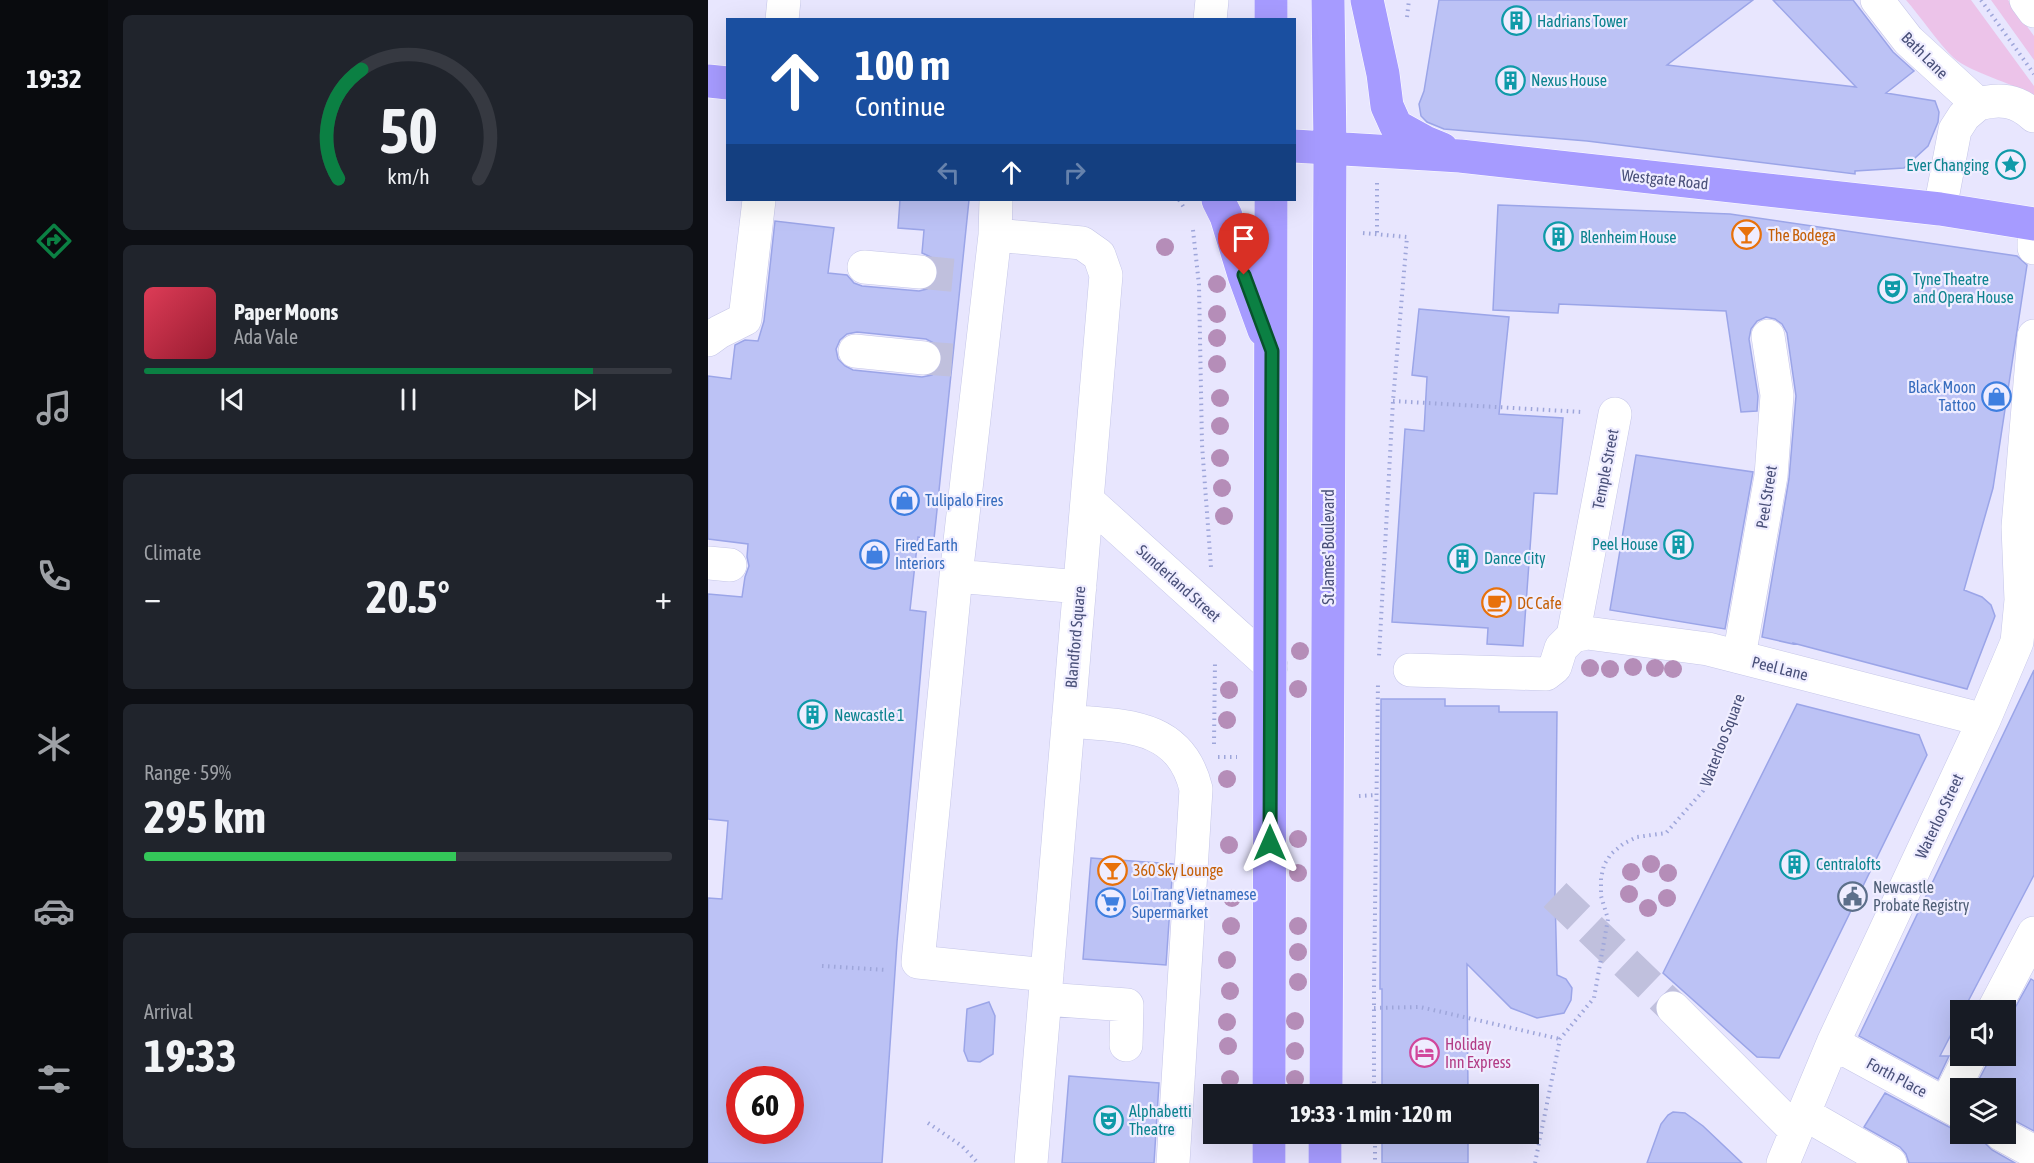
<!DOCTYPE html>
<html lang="en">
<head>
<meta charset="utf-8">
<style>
	body { margin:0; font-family:"Asap Condensed",sans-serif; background:#20242c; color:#f1f3f6; height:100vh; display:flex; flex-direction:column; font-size:22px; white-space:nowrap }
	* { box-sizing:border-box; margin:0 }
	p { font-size:20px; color:#9ea1a6 }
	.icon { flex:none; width:33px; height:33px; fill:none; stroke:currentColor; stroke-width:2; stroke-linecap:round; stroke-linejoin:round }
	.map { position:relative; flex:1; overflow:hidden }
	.sheet { display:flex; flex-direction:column; gap:15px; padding:15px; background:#0d0f14; width:600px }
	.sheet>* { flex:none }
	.top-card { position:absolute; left:18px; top:18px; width:570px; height:183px; border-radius:0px; box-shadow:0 6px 24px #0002; background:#1a4fa0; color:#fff; overflow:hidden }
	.fabs { position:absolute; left:1242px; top:1000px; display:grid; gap:12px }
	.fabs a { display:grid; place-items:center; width:66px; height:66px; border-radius:0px; background:#171b24; box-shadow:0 6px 24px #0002; font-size:30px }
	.speed { position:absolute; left:18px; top:1066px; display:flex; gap:12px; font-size:30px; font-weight:700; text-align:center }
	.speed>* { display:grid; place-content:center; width:78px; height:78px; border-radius:50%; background:#171b24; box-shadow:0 6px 24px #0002; line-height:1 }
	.speed .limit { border:9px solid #d22; background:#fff; color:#111 }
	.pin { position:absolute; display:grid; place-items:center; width:51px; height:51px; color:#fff; margin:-62px -26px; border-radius:50% 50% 50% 0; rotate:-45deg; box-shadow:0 0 6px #0007 }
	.pin .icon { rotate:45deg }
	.me { position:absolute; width:66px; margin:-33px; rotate:0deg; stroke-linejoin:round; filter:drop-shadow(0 0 4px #0008) }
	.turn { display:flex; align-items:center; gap:21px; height:126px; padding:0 30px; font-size:27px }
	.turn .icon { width:78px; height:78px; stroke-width:2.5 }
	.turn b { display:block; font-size:42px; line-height:51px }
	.lanes { display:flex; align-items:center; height:57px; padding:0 30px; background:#0003; justify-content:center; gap:30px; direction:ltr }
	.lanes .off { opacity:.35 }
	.big { font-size:45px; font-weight:700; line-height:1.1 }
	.sheet .widget { flex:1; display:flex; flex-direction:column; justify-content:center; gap:9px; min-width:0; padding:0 21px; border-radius:9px; background:#20242c }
	.sheet .dial { align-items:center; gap:0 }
	.dial svg { height:156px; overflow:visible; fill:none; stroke:#363941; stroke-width:7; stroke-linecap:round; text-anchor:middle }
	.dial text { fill:#f1f3f6; stroke:none }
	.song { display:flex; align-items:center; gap:18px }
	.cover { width:72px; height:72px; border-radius:9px; background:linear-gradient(135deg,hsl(350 70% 55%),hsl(350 70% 35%)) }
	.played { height:6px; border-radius:3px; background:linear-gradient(90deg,#0b8043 85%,#363941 85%) }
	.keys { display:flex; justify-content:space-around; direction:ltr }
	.heat { display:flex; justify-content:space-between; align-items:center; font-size:33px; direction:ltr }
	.charge { height:9px; border-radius:4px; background:linear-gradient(90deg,#34c759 59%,#363941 0) }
	.trip { position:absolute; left:495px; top:1084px; width:336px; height:60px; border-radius:0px; background:#171b24; box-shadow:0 6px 24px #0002; font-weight:700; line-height:60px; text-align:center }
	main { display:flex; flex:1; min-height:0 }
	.tab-bar { display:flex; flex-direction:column; width:108px; justify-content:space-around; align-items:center; background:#090b0e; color:#9ea1a6 }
	.tab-bar .icon { width:42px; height:42px }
	.tab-bar .active { color:#0b8043 }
	.tab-bar b { font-size:27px; color:#f1f3f6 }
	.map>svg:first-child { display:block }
	.green { fill:#ecc3e9 }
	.building { fill:#bcc2f5; stroke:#9ba5e8; stroke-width:1.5; fill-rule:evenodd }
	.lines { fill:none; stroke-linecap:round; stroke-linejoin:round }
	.minor-tunnel { stroke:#c0c0dd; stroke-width:33; stroke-dasharray:33 16; stroke-linecap:butt }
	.minor-casing { stroke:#c5c6e8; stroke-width:34 }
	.major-casing { stroke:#fff; stroke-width:34 }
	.path { stroke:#9ea6da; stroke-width:4; stroke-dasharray:1.5 4.5; stroke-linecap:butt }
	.minor { stroke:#fff; stroke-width:33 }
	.major { stroke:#a69bff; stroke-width:33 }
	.tree { fill:#b58db8 }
	.route-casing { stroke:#07532c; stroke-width:15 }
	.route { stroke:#0b8043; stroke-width:10 }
	.labels { text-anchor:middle; stroke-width:4.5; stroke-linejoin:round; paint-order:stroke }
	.culture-label { font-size:16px; fill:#0d838f; stroke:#efedff; text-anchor:start }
	.street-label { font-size:16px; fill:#495079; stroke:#efedff }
	.food-label { font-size:16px; fill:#c56008; stroke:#efedff; text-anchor:start }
	.shop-label { font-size:16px; fill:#366cbe; stroke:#efedff; text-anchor:start }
	.service-label { font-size:16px; fill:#4e5e75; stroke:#efedff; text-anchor:start }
	.hotel-label { font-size:16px; fill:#b23c85; stroke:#efedff; text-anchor:start }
</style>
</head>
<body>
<main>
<nav class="tab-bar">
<b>19:32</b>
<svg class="icon active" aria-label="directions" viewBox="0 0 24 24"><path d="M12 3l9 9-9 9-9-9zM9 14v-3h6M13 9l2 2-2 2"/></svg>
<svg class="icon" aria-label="music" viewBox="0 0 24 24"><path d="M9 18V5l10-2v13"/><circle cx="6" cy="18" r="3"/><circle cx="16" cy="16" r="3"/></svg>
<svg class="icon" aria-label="phone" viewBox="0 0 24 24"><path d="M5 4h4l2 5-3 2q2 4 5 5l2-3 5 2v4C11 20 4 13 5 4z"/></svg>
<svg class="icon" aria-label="climate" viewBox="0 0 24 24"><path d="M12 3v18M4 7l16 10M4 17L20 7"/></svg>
<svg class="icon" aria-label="car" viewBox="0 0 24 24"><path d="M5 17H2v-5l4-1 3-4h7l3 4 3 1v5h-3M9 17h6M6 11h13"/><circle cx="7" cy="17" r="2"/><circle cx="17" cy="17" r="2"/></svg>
<svg class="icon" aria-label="filters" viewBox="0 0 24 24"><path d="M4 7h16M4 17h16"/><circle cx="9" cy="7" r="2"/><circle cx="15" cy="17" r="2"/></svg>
</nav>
<section class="sheet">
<div class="widget dial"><svg viewBox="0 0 100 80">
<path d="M14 69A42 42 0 1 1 86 69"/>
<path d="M14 69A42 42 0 0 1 26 13" stroke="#0b8043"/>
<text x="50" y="56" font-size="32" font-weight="700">50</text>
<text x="50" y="72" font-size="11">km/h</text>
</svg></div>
<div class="widget">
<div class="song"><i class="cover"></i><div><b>Paper Moons</b><p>Ada Vale</p></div></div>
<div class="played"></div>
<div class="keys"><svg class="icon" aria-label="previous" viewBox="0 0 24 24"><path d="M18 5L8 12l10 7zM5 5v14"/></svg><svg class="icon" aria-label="pause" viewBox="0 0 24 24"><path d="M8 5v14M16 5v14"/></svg><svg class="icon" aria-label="next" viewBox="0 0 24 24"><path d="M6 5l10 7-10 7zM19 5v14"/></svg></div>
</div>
<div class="widget"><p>Climate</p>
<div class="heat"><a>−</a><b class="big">20.5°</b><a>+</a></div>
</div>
<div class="widget"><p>Range · 59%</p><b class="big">295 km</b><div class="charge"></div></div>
<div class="widget"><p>Arrival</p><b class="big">19:33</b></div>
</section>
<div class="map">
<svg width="1326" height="1163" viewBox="0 0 1326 1163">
	<rect width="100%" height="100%" fill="#e8e6fe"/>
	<path class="green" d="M1198,0H1263L1326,86V96C1303,82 1265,74 1246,58C1230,43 1213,17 1198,0Z
		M1283,0H1300L1326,36V60Z"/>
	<path class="building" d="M731,0H1045L959,65L1148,87L1065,0H1145L1185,52L1206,71L1178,93L1227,101L1231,112L1230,122L1220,146L1196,168L1147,171V174L879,141L736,129L719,122L713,116L711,104L716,91Z
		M192,200H261L226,539L210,537L202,610L218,612L189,942L174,1163H0V898L14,899L20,821L0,819V594L34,597L37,577L41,566L39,557L40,544L0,539V376L23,379L27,345L37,340L50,341L56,321L67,221L126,228L120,273L139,275L146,283L154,286L211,291L219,289L227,283L231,274L229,265L223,257L214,253L216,230L190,228ZM149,332L218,339L226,343L233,351L235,360L231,368L224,375L214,377L145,370L137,366L130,359L128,349L132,340L139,334ZM32,1080H82V1131H32Z
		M790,205L1022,214L1309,256L1319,265L1285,488L1256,590L1274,597L1283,605L1287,616L1259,689L1085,643V644L1054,637L1081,479L1088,396L1079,333L1074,324L1067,319L1058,317L1049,321L1043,329L1041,339L1050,396L1049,411L1033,412L1018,311L851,304L850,313L785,310Z
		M711,309L801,317L791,414L855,418L849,494L826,493L815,646L779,644L780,628L684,622L697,429L716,431L719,377L704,375Z
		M928,455L1045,472L1017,629L902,610Z
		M1326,670V875L1255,1011H1252V1017L1232,1056H1241L1230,1079L1151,1036Z
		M673,699H737V706H791V712H849L847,895L849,975L858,979L864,988L863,1000L856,1013L829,1018L803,1008L759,964L760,1095H674V989H672Z
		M1089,704L1211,735L1219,755L1071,1058L1049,1057L955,973Z
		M383,858L465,864L458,965L375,959Z
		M1323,979L1326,981V1131L1298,1116V1089H1266L1279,1064L1281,1056H1298V1024Z
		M281,1002L287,1016L285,1054L272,1062L260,1061L256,1051L259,1009Z
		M361,1076L451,1083L446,1163H354Z
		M1177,1093L1243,1128L1252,1131V1134H1274L1277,1143L1284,1150L1307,1163H1201L1198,1154L1192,1147L1156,1127Z
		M965,1112L977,1113L995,1126L1034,1163H939L953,1124L960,1115Z
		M674,1134H760V1163H674Z"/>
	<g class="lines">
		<path class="minor-tunnel" d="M212,272L253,276
			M216,358L244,360
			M847,895L965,1008"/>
		<defs>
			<path id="minor" d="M1169,0L1200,40L1270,104C1292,98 1309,100 1326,116
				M1318,0L1326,11
				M74,20L76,0
				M502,20L504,0
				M288,200L287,235L248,576L210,962L339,975
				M1232,209L1247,130L1256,116L1270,104
				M287,235L374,243L391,255L398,275L323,1163
				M1326,241V248
				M156,267L212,272
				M0,340L11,332L37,319L51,200
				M147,351L216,358
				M379,500L563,666
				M0,563L22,565
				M248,576L372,587
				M865,636L879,633L1000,649L1276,720
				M865,636L907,414
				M1031,657L1063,476L1069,395L1060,336
				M702,670L838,674L847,667L853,648L865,636
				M360,721C416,726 472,723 488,789L465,1163
				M337,999L419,1005L418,1045
				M965,1008L1087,1130
				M1285,1011L1326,933
				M1125,1043L1252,1112
				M1238,1104L1262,1056
				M1095,1113L1182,1163
				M1293,1134L1326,1152
				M1075,1163L1125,1043L1276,720L1309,642L1313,600L1310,527L1326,336"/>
			<path id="major" d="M563,0V20
				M659,0L675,74L679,106L688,126L717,142L734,149
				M0,81L20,83
				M586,146L752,156L1232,209L1326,224
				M510,200L518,216L536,275L556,330
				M561,1095L563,200
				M618,1095L622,147L620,0
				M561,1163V1134
				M617,1163V1134"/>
		</defs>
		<use href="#minor" class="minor-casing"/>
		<use href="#major" class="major-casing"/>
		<path class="path" d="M1273,0L1326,74
			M699,17L701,0
			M669,183V234
			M471,200L477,209
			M485,230L491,285L494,445L503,567
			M655,233L699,237L685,401L671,656
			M685,401L874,412
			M506,744L507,661
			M510,757H529
			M651,796L668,795
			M114,966L179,970
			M666,1008L712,1007L852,1039
			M666,1095V989L670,682
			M220,1123L254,1146L270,1163
			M667,1134V1163
			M827,1163L852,1039L886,998L900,919L893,896V878L896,865L903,854L915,844L929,837L958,833L995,791L1032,691"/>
		<use href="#minor" class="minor"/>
		<use href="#major" class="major"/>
	</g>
	<g class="tree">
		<circle cx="457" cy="247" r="9"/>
		<circle cx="509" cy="284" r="9"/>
		<circle cx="509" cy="314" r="9"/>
		<circle cx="509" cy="338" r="9"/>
		<circle cx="509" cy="364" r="9"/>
		<circle cx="512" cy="398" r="9"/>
		<circle cx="512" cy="426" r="9"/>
		<circle cx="512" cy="458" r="9"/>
		<circle cx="514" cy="488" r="9"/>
		<circle cx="516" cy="516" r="9"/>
		<circle cx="592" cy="651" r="9"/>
		<circle cx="925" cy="667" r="9"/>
		<circle cx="882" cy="668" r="9"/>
		<circle cx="947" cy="668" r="9"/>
		<circle cx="902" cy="669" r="9"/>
		<circle cx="965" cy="669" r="9"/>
		<circle cx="590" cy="689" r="9"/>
		<circle cx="521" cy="690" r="9"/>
		<circle cx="519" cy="720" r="9"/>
		<circle cx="519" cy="779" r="9"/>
		<circle cx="590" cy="839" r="9"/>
		<circle cx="521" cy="845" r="9"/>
		<circle cx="943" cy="864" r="9"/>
		<circle cx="923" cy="872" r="9"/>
		<circle cx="590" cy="873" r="9"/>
		<circle cx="960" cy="873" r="9"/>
		<circle cx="921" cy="894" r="9"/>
		<circle cx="524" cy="898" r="9"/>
		<circle cx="959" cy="898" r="9"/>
		<circle cx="940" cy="908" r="9"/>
		<circle cx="523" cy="926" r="9"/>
		<circle cx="590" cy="926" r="9"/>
		<circle cx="590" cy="952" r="9"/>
		<circle cx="519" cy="960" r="9"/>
		<circle cx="590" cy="982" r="9"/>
		<circle cx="522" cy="991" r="9"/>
		<circle cx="587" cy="1021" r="9"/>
		<circle cx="519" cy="1022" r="9"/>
		<circle cx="520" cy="1046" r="9"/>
		<circle cx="587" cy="1051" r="9"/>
		<circle cx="522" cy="1079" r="9"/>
		<circle cx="587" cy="1079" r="9"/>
	</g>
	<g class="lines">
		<defs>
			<path id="route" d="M536,275L564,351L562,843"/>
		</defs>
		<use href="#route" class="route-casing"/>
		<use href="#route" class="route"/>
	</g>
	<defs>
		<symbol id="building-ring" viewBox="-11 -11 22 22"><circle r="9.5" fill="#efedff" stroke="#0f9aa8" stroke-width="1.5"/><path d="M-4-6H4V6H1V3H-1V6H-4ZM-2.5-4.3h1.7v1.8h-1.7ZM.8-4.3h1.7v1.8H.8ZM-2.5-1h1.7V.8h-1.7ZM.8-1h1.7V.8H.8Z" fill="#0f9aa8"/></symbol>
		<symbol id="sight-ring" viewBox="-11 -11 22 22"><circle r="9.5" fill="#efedff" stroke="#0f9aa8" stroke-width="1.5"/><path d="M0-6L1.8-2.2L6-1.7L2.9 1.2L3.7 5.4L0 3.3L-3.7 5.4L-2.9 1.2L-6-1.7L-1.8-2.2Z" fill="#0f9aa8"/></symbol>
		<symbol id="bar-ring" viewBox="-11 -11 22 22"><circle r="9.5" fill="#efedff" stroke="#e8710a" stroke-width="1.5"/><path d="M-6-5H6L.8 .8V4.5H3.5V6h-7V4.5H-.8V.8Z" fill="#e8710a"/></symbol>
		<symbol id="theatre-ring" viewBox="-11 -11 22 22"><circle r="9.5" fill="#efedff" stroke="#0f9aa8" stroke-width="1.5"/><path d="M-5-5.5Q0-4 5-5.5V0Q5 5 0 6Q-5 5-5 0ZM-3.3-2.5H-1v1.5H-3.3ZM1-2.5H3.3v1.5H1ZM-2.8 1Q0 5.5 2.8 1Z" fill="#0f9aa8"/></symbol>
		<symbol id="shop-ring" viewBox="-11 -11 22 22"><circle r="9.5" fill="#efedff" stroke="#3f7fe0" stroke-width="1.5"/><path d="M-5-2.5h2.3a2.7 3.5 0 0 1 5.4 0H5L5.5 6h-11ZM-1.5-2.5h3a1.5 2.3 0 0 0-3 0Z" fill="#3f7fe0"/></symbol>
		<symbol id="cafe-ring" viewBox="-11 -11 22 22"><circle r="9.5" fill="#efedff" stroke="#e8710a" stroke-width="1.5"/><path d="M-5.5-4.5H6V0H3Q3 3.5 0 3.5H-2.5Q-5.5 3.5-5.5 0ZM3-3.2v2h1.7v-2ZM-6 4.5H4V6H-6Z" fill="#e8710a"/></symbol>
		<symbol id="civic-ring" viewBox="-11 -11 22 22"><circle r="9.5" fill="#efedff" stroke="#5c6f8a" stroke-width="1.5"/><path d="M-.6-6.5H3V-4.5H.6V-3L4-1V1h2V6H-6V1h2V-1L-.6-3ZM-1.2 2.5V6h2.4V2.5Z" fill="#5c6f8a"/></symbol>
		<symbol id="supermarket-ring" viewBox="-11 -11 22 22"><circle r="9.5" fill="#efedff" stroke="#3f7fe0" stroke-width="1.5"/><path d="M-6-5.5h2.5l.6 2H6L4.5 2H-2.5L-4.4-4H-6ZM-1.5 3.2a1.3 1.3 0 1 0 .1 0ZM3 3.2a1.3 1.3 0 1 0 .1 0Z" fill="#3f7fe0"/></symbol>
		<symbol id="hotel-ring" viewBox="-11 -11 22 22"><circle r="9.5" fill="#efedff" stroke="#d1479c" stroke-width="1.5"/><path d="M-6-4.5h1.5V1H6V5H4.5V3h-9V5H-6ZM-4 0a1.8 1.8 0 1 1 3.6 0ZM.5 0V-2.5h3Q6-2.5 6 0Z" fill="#d1479c"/></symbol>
	</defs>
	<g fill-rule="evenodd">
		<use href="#building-ring" x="792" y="4" width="33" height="33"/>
		<use href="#building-ring" x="786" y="64" width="33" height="33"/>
		<use href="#sight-ring" x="1286" y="148" width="33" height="33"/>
		<use href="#bar-ring" x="1022" y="218" width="33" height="33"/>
		<use href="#building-ring" x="834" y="220" width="33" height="33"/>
		<use href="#theatre-ring" x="1168" y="272" width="33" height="33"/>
		<use href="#shop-ring" x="1272" y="380" width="33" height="33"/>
		<use href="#shop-ring" x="180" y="484" width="33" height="33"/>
		<use href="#building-ring" x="954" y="528" width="33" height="33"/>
		<use href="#shop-ring" x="150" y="538" width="33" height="33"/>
		<use href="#building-ring" x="738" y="542" width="33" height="33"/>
		<use href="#cafe-ring" x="772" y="586" width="33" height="33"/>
		<use href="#building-ring" x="88" y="698" width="33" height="33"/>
		<use href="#building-ring" x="1070" y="848" width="33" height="33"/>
		<use href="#bar-ring" x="388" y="854" width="33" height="33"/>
		<use href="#civic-ring" x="1128" y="880" width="33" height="33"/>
		<use href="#supermarket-ring" x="386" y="886" width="33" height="33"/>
		<use href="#hotel-ring" x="700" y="1036" width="33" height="33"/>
		<use href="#theatre-ring" x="384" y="1104" width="33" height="33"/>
	</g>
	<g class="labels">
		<g class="culture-label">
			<text x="829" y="27">Hadrians Tower</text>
			<text x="823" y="86">Nexus House</text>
			<text x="1281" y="171" text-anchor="end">Ever Changing</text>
			<text x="872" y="243">Blenheim House</text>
			<text x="1205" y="285">Tyne Theatre<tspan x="1205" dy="18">and Opera House</tspan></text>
			<text x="950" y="550" text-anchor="end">Peel House</text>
			<text x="776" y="564">Dance City</text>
			<text x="126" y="721">Newcastle 1</text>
			<text x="1108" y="870">Centralofts</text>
			<text x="421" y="1117">Alphabetti<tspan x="421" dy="18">Theatre</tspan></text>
		</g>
		<g class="street-label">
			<text transform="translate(1217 55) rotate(45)" y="6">Bath Lane</text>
			<text transform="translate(957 179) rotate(6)" y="6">Westgate Road</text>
			<text transform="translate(897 469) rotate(-79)" y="6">Temple Street</text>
			<text transform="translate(1058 497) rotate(-81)" y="6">Peel Street</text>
			<text transform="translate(620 547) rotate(-90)" y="6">St James' Boulevard</text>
			<text transform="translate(471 583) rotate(42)" y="6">Sunderland Street</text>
			<text transform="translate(367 637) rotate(-85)" y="6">Blandford Square</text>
			<text transform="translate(1072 668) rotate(14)" y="6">Peel Lane</text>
			<text transform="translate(1014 740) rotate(-69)" y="6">Waterloo Square</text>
			<text transform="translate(1231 816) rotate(-65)" y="6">Waterloo Street</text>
			<text transform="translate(1189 1077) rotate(28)" y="6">Forth Place</text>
		</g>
		<g class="food-label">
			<text x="1060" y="241">The Bodega</text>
			<text x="809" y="609">DC Cafe</text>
			<text x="425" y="876">360 Sky Lounge</text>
		</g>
		<g class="shop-label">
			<text x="1268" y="393" text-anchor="end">Black Moon<tspan x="1268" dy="18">Tattoo</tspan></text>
			<text x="217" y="506">Tulipalo Fires</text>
			<text x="187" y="551">Fired Earth<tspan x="187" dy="18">Interiors</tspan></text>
			<text x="424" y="900">Loi Trang Vietnamese<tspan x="424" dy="18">Supermarket</tspan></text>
		</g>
		<g class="service-label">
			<text x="1165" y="893">Newcastle<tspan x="1165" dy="18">Probate Registry</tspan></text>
		</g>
		<g class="hotel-label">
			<text x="737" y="1050">Holiday<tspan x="737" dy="18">Inn Express</tspan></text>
		</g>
	</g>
</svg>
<div class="fabs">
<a><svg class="icon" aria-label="sound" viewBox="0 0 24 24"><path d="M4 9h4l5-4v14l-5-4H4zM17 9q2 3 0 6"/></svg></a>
<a><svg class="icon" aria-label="layers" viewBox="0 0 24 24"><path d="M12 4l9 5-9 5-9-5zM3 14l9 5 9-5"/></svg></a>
</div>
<div class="speed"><div class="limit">60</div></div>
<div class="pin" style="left:536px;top:275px;background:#d93025"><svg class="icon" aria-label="arrive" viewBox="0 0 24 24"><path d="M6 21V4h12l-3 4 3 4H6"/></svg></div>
<svg class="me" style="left:562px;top:843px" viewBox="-20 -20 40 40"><path d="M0-17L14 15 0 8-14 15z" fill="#0b8043" stroke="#fff" stroke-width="4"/></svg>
<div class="trip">19:33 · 1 min · 120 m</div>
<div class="top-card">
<div class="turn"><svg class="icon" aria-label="ahead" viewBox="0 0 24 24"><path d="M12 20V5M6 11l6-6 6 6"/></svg><div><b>100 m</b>Continue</div></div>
<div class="lanes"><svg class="icon off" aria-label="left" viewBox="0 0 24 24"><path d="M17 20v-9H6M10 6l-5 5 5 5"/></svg><svg class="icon" aria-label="ahead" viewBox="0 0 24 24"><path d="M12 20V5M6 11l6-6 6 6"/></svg><svg class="icon off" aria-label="right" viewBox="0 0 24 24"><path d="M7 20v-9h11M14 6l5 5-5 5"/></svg></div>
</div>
</div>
</main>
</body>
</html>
